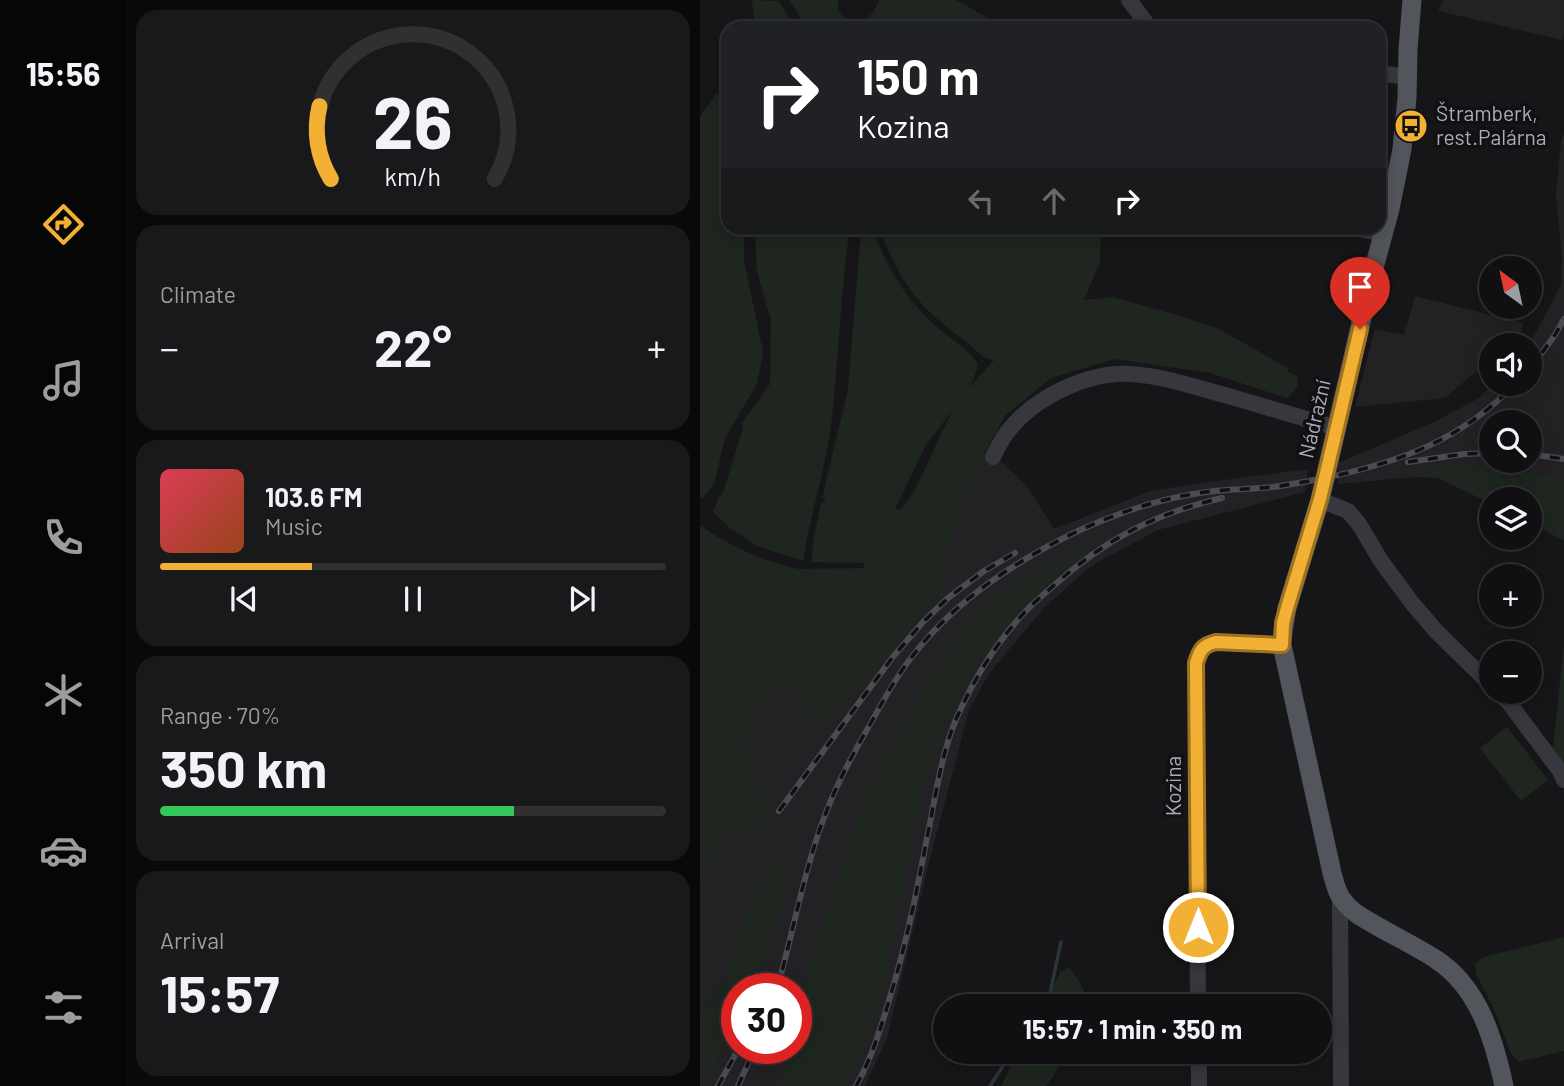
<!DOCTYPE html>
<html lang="en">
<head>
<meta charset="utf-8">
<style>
	body { margin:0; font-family:Barlow,sans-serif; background:#19191b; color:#f1f3f6; height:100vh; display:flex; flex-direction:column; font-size:26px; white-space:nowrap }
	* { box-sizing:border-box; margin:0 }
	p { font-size:23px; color:#9c9d9f }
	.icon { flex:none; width:38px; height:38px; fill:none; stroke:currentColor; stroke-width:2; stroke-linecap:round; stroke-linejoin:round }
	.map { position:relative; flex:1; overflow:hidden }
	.drawer { display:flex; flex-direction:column; gap:10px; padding:10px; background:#09090a; width:574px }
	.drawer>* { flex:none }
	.hud { position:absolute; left:21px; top:21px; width:665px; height:214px; border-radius:21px; box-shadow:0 4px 18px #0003,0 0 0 2px #303032; background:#202124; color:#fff; overflow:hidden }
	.needle { width:46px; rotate:327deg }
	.buttons { position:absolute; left:779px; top:256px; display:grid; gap:14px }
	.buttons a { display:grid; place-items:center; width:63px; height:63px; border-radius:50%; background:#101012; box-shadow:0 4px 18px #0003,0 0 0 2px #303032; font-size:35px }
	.speed { position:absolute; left:21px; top:973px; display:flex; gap:14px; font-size:35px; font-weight:700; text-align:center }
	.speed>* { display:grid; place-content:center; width:91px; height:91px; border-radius:50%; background:#101012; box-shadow:0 4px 18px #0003,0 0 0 2px #303032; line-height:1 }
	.speed .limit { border:10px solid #d22; background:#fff; color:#111 }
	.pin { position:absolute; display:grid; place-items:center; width:60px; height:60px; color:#fff; margin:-72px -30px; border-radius:50% 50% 50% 0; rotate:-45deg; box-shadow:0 0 7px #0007 }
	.pin .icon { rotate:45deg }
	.me { position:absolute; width:77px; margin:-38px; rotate:0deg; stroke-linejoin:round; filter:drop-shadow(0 0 5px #0008) }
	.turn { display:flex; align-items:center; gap:24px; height:147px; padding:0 21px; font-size:32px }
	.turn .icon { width:91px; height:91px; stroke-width:2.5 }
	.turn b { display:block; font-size:49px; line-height:60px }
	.lanes { display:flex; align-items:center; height:66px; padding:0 21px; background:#0003; justify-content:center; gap:35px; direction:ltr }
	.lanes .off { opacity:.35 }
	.big { font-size:52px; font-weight:700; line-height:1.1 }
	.drawer .card { flex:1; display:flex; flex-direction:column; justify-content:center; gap:10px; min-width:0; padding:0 24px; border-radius:21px; background:#19191b }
	.drawer .dial { align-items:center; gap:0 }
	.dial svg { height:182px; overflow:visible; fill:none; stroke:#303032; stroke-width:7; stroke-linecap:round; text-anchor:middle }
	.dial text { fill:#f1f3f6; stroke:none }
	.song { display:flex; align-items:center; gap:21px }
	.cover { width:84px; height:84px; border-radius:10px; background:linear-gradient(135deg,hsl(350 70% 55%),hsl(20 70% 35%)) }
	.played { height:7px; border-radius:4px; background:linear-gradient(90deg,#f2b134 30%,#303032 30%) }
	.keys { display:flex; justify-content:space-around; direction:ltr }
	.heat { display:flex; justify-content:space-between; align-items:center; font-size:38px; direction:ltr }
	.charge { height:10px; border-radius:5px; background:linear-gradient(90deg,#34c759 70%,#303032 0) }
	.trip { position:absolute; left:233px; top:994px; width:399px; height:70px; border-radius:35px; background:#101012; box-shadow:0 4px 18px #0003,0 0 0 2px #303032; font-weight:700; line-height:70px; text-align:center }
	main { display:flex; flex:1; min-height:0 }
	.dock { display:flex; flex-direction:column; width:126px; justify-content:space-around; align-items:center; background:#060607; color:#9c9d9f }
	.dock .icon { width:49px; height:49px }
	.dock .on { color:#f2b134 }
	.dock b { font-size:32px; color:#f1f3f6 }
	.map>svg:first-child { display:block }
	.built { fill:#222225; fill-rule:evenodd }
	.green { fill:#1e261f; fill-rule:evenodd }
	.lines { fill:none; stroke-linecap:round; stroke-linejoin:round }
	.stream { stroke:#2c353c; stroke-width:3.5 }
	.minor { stroke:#37383d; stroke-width:16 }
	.major { stroke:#53555c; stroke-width:19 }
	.rail-casing { stroke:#4a4c52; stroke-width:6 }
	.rail { stroke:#111113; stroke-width:3.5; stroke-dasharray:10; stroke-linecap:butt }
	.route-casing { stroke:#9d7322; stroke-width:18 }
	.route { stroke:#f2b134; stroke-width:12 }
	.labels { text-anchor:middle; stroke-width:7; stroke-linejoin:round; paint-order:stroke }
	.poi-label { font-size:21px; fill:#a8adb8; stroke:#111113; text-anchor:start }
	.street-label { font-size:21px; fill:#a8adb8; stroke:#111113 }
</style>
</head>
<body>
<main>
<nav class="dock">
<b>15:56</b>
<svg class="icon on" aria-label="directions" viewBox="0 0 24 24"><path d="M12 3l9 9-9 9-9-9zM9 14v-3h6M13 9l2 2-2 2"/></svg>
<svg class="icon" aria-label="music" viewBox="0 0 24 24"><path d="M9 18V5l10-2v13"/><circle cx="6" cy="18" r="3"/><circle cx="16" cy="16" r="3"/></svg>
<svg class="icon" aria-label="phone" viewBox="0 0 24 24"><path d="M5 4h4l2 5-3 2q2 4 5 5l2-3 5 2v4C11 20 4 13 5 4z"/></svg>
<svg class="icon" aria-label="climate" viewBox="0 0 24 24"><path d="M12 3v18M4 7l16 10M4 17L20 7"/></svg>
<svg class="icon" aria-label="car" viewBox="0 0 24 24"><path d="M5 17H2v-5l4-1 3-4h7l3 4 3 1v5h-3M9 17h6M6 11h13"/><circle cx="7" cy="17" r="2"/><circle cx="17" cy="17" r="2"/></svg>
<svg class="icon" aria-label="filters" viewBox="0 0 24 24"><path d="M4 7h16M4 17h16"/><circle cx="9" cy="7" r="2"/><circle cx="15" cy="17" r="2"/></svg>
</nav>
<section class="drawer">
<div class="card dial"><svg viewBox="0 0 100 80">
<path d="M14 69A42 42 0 1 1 86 69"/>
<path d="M14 69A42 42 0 0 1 9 37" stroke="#f2b134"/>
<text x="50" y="56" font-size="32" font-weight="700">26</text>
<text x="50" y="72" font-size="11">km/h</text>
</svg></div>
<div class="card"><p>Climate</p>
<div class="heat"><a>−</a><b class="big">22°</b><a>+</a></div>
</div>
<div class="card">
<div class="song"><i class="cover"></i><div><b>103.6 FM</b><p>Music</p></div></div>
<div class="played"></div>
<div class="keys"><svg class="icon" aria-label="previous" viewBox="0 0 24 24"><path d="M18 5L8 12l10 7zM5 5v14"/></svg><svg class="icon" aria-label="pause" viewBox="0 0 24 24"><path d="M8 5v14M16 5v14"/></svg><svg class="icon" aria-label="next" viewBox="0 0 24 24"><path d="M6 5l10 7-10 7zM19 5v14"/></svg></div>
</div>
<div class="card"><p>Range · 70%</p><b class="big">350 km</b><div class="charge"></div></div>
<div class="card"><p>Arrival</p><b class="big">15:57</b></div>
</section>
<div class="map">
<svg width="864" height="1086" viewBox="0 0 864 1086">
	<rect width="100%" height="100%" fill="#161618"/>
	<path class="built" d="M743,0H864V34L862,40L738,11Z
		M864,134V478L803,467H740L716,477L638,484V463L732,423L779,398L793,383H830L829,345L850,306L861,284L862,259L856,193L861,141ZM791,422H830V460H791Z
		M715,296L823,323L820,335L808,345H791V359L745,398L655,407L675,329L704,335Z
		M253,410L271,444L292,457L295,456L327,486L354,529L450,491L501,483L608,469L605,492L458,530L391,566L344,608L288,675L269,710L230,859L187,1038L165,1086H0V526L18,538L62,559L98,569L164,568L165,563L216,488ZM37,989H96V1048H37Z"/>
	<path class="green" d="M52,0L79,1L95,28H55Z
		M89,0H138V11L147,20C151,21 155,23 159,22C169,20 176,9 179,0H256L306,28H107Z
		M16,94L28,96V228H44V260L63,352L57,384L25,438L14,485L2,498H0V116Z
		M57,228H150C140,293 139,359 131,425C125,471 110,515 103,561L57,546L31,529L13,512L19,497L23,493L43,428L41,424L70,384L71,320L57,272L55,236Z
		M161,228H173C186,267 206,300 237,327C251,339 268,349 278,364L274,378L269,388L294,360L285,358C268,342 247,329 230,312C205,289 191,259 179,228H401L400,262L384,300L412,297L477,315L517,328L588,368V372L597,376C600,387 595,390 587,398L510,373L415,359L351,378L305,416L262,495L238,595L173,674L124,723L114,719L101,700L80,682L57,711L45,750L72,812C57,831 48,829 24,831L0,878V525C26,544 67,565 99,569C119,572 145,570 165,568L164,563L111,562L114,538L121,503L126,502L123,497L125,484L148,391ZM252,411L216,488L201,510L195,509L226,445Z
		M740,467H803L864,478V541L830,523V499H791V504L738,478L716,477Z
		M379,546L389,550L325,604L262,685L224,782L179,1005L146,1086H77L87,1048H96V1013L109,963L171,784L232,673L284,604Z
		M864,644V763L860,762L853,748Z
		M807,727L848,780L821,801L780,748Z
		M90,845L87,893L55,988L37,989V1021L2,1086H0V1020L23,985L55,894L71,865Z
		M864,937V1051L818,1062L810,1051L794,1009L776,974L775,964L783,957Z
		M369,967L381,984L387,999L384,1006H342L360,973Z
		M318,1052H365L355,1074L346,1086H301Z"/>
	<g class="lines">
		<path class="stream" d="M341,1006L350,993L361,942
			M290,1086L312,1052"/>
		<path class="minor" d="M429,0L450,28
			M679,73L707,77
			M653,228L684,234
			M293,457C298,447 302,438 309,430C335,397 389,371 431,374C463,376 494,387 525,395C562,406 600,417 637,428
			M620,500L648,511L659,524L681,561L712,603L736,631L791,685
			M797,691L809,703L860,771L864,780
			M640,899L641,1086
			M498,1006L496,663C500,650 503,645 516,642L582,645
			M499,1052V1086"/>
		<path class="major" d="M712,0L708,49L707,98L702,149L690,209L671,279L620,500L587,608L583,631L582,645L632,873C637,893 640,901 657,914C683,931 711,943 737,960C779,988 794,1040 804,1086"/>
		<defs>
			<path id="rail" d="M830,369L855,335L864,319
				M830,454L864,459
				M708,462L764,454L791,453
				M79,811L192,658L223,622L248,598L284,571L315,553
				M77,989C94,930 104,868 127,810C139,779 155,750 172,721C184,699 196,677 211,658C254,601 315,561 378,531C422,511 466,496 515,491C534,489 553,489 573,487C590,485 608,481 625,478C700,462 762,440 816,383
				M18,1086L39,1048
				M38,1086L55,1048
				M156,1086C173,1056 183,1021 193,987C208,936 218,885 228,833C236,794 242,750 258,715C274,679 297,642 324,613C332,604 342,596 351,588C404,540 453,514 522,498"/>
		</defs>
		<use href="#rail" class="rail-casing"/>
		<use href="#rail" class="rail"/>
	</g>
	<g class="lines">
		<defs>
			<path id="route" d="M498,927L496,663C500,650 503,645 516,642L582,645L583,623L587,608L620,499L660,329"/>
		</defs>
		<use href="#route" class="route-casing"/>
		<use href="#route" class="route"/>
	</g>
	<defs>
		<symbol id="bus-disc" viewBox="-11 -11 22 22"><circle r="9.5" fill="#f2b134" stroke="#111113"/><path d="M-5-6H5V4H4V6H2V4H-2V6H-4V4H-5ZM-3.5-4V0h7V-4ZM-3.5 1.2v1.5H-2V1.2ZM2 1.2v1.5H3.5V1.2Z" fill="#111"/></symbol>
	</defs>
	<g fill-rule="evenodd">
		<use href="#bus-disc" x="692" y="107" width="38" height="38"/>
	</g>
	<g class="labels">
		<g class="poi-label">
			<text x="736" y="121">Štramberk,<tspan x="736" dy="24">rest.Palárna</tspan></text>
		</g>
		<g class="street-label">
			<text transform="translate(615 419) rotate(-77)" y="7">Nádražní</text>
			<text transform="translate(474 786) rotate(-90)" y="7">Kozina</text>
		</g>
	</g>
</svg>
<div class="buttons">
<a><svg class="needle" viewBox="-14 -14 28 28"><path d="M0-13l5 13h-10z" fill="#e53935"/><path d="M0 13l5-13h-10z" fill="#9c9d9f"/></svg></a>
<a><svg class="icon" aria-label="sound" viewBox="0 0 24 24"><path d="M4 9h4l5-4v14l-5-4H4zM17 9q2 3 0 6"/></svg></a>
<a><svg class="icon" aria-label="search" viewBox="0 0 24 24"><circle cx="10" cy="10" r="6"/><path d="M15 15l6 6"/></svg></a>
<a><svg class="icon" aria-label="layers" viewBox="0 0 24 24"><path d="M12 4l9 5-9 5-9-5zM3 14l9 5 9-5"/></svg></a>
<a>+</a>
<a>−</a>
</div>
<div class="speed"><div class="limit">30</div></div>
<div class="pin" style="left:660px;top:329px;background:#d93025"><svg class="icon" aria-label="arrive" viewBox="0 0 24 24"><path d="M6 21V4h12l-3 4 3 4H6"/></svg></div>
<svg class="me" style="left:498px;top:927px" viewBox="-20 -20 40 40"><circle r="17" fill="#f2b134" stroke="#fff" stroke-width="3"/><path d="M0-11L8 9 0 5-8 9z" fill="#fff"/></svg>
<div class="trip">15:57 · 1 min · 350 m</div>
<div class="hud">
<div class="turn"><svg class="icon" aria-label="right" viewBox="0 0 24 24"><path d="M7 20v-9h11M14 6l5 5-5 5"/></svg><div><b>150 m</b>Kozina</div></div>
<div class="lanes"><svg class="icon off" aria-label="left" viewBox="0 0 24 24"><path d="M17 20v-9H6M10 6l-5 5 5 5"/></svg><svg class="icon off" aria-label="ahead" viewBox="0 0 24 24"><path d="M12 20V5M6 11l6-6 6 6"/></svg><svg class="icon" aria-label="right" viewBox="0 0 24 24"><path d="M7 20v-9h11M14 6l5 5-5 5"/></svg></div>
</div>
</div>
</main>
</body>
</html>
